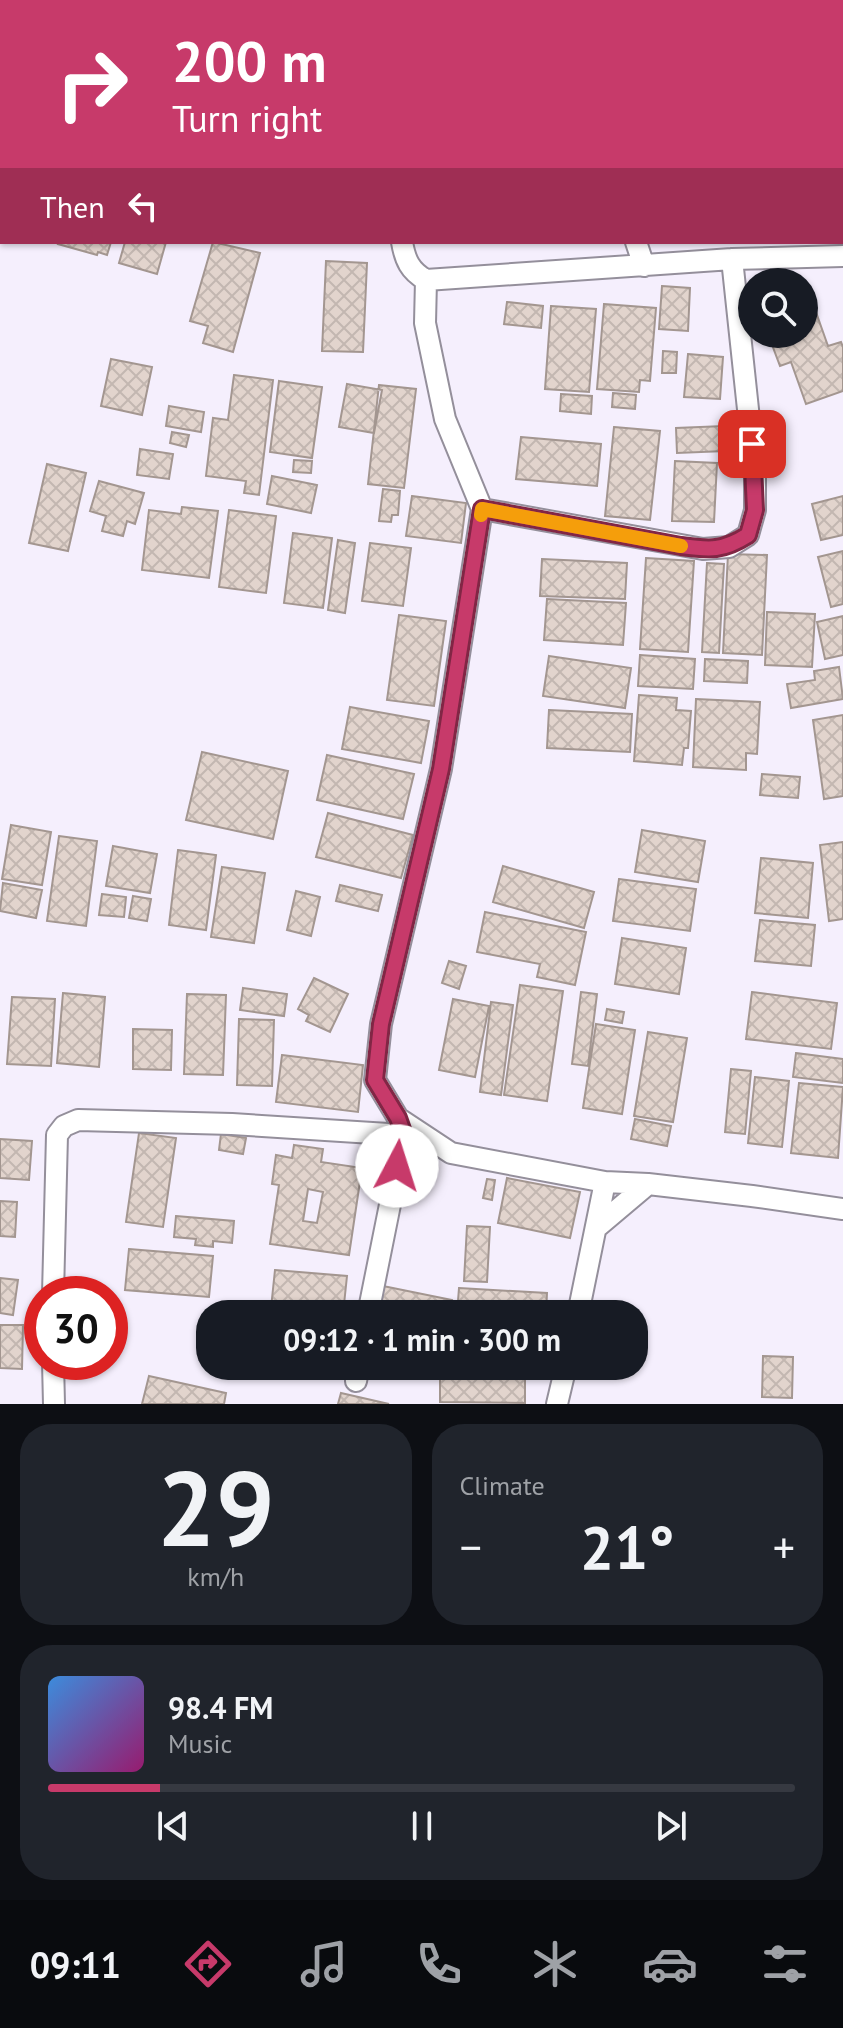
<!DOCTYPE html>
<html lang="en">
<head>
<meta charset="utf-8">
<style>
	body { margin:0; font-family:"PT Sans",sans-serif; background:#20242c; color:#f1f3f6; height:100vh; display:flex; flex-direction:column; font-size:30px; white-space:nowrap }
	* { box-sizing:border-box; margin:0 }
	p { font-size:26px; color:#9ea1a6 }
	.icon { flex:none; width:44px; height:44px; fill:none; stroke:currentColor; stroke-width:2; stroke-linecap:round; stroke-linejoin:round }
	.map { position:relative; height:1404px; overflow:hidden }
	.side { display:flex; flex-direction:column; gap:20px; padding:20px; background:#0d0f14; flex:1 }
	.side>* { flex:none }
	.hud { position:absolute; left:0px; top:0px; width:844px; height:244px; box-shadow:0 2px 6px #0004; background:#c73a6a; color:#fff; overflow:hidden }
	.buttons { position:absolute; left:738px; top:268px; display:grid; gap:16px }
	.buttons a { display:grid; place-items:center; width:80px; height:80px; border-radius:50%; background:#171b24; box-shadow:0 2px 6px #0004; font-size:40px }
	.speed { position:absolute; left:24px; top:1276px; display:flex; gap:16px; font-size:40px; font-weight:700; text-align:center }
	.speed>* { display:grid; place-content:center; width:104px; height:104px; border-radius:50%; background:#171b24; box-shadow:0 2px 6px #0004; line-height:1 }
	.speed .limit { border:12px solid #d22; background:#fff; color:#111 }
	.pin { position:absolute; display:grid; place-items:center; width:68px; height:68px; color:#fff; margin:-34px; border-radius:16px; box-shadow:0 4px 12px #0006 }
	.me { position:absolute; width:88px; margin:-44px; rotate:5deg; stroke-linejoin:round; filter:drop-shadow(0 0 6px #0008) }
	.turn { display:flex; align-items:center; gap:28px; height:168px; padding:0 40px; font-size:36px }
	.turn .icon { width:104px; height:104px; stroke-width:2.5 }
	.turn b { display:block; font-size:56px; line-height:68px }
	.then { display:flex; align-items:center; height:76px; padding:0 40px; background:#0003; gap:16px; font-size:30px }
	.big { font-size:60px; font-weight:800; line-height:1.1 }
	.side .card { flex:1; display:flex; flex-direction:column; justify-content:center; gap:12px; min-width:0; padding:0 28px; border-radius:32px; background:#20242c }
	.side .dial { align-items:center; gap:0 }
	.dial b { font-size:104px; line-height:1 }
	.song { display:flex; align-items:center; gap:24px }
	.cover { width:96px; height:96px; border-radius:12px; background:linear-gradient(135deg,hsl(210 70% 55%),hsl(320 70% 35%)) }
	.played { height:8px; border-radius:4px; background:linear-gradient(90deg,#c73a6a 15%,#363941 15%) }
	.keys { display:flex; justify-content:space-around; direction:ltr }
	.heat { display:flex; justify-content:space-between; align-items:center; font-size:44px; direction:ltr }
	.side .tiles { flex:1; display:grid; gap:20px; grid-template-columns:1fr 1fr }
	.card:last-child { grid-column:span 2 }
	.trip { position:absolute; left:196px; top:1300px; width:452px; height:80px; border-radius:32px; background:#171b24; box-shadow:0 2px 6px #0004; font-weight:800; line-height:80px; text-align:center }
	.menu { display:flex; height:128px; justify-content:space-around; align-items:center; background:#090b0e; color:#9ea1a6 }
	.menu .icon { width:56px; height:56px }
	.menu .current { color:#c73a6a }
	.menu b { font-size:36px; color:#f1f3f6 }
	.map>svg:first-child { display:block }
	.building { fill:url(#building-cross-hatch); stroke:#a39690; stroke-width:2; fill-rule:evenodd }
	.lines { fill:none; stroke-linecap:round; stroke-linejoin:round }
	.street-casing { stroke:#948f9b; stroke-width:24 }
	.street { stroke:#fff; stroke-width:20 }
	.route-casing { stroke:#812645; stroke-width:20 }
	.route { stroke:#c73a6a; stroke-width:14 }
	.slow { stroke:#f59e0b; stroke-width:14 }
</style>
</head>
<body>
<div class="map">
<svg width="843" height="1404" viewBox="0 0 843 1404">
	<defs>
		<pattern id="building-cross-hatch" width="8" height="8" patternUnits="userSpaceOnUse" patternTransform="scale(2)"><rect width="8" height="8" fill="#e2d4cd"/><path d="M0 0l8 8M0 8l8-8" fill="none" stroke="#c3b7b1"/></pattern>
	</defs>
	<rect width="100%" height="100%" fill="#f5effd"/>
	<path class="building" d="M413,0H518L413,2Z
		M59,242H111L107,255L98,252L97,255L58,244Z
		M125,242H166L157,274L119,263Z
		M213,242L260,253L233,352L203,343L208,326L190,321Z
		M326,261L367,263L363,352L322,351Z
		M662,286L690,288L688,331L659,329Z
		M811,298L828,346L841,342L843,347V391L806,404L791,362L780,366L768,334H804V300Z
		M507,302L543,306L541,328L504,324Z
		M604,304L656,308L650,381L640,380L639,392L597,389Z
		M551,306L596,309L589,392L545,389Z
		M663,351L677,352L676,373H662Z
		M688,354L723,357L720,399L684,397Z
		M111,359L152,367L142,415L101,406Z
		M234,375L273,380L259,495L244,493L246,481L206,476L213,418L228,420Z
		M279,381L322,387L312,458L270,452Z
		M347,384L382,390L374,433L339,427Z
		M379,385L416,389L404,488L368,484Z
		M613,393L636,395L635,409L612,407Z
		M561,394L592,396L591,414L560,411Z
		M169,406L204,412L201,432L166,426Z
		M724,426L725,451L677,453L676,428Z
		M614,427L660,431L650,520L605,516Z
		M172,432L189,435L186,447L170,443Z
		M521,437L601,444L597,486L516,479Z
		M140,449L173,454L169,479L137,475Z
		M294,460L312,461L311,473L293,472Z
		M675,461L717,463L714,522L672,521Z
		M47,464L86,473L68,551L29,543Z
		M272,476L317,485L311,513L267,504Z
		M99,481L144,493L135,524L127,521L123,536L102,531L106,516L90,511Z
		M383,489L400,491L398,515H392L391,522L379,521Z
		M412,496L466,503L461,543L406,536Z
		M843,496V535L821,540L812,504Z
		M182,507L218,511L209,578L142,570L149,510L181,514Z
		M229,510L276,516L266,593L219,587Z
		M293,533L332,538L323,608L284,603Z
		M338,540L355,543L345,613L328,610Z
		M370,543L411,548L403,606L362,601Z
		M843,551V604L831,607L818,557Z
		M728,554L767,555L762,655L723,653Z
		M646,558L694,561L688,652L640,649Z
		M542,559L627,563L625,599L540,596Z
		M707,563L724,564L719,653L702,652Z
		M547,599L626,603L623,645L544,640Z
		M767,612L815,614L812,667L765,665Z
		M399,615L446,621L434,706L387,700Z
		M843,616V655L825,659L817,622Z
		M640,655L695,659L693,689L638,686Z
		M549,656L631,668L625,708L543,696Z
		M705,659L748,661L747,683L704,681Z
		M839,667L843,699L791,708L787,684L815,680L814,671Z
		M639,695L677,698L676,710L691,711L688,748H684L682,765L634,761Z
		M696,699L760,702L757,754L746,753V770L693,767Z
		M350,707L429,721L421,763L342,749Z
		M549,710L632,714L630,752L547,748Z
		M843,715V796L824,799L813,720Z
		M202,752L288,771L273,839L186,820Z
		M327,755L414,774L403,819L317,800Z
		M762,774L800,777L798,798L760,795Z
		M328,813L413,835L401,878L316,857Z
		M11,825L51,832L42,885L2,879Z
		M642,830L705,841L698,882L635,872Z
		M59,836L97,841L86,926L47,921Z
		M843,842V919L829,921L820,845Z
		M113,846L157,854L150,893L106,886Z
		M178,850L216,855L206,930L169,925Z
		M761,858L813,863L808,918L755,913Z
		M503,866L594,892L584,928L493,902Z
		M222,867L265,873L254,943L211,937Z
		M619,879L696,889L690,931L613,921Z
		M3,883L42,890L36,918L0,911Z
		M340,885L382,895L378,911L336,901Z
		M296,891L320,897L311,936L287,930Z
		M102,894L126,897L124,917L99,915Z
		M133,896L151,899L147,921L129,918Z
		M485,912L586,932L575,985L537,977L540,964L477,952Z
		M760,920L815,925L811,966L755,961Z
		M622,938L686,948L679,994L615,984Z
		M449,961L466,966L459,989L442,983Z
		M314,978L348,994L330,1032L306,1021L309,1015L298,1009Z
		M520,985L563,991L547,1101L504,1095Z
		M243,988L287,994L284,1016L240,1010Z
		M581,992L597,994L588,1066L572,1064Z
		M752,992L837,1003L831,1049L746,1039Z
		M63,993L105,997L99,1067L57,1063Z
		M187,994L226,995L223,1075L184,1074Z
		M12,997L55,999L51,1066L7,1064Z
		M453,999L489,1006L475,1077L439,1070Z
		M491,1002L513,1005L501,1095L480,1092Z
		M607,1009L624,1012L622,1023L605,1020Z
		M239,1019L274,1020L272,1086L237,1085Z
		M596,1024L635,1030L622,1114L583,1108Z
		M133,1029L172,1030L171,1070L133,1069Z
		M648,1032L687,1038L673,1122L634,1116Z
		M796,1053L843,1059V1083L793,1077Z
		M282,1055L363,1065L358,1112L276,1102Z
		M731,1069L751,1071L745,1134L725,1132Z
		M755,1077L789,1081L782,1147L748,1143Z
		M799,1083L843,1087L838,1158L791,1153Z
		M635,1119L671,1126L667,1146L631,1139Z
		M139,1133L176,1138L163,1227L126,1222Z
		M221,1134L246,1138L243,1154L219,1150Z
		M0,1139L32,1141L29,1180L0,1178Z
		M294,1145L323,1149L321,1162L362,1168L349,1255L270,1244L279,1185L272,1184L276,1155L292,1158ZM308,1189L323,1192L317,1223L303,1221Z
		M507,1178L580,1192L570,1238L498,1223Z
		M487,1179L495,1180L492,1200L483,1198Z
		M0,1201L17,1202L15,1237L0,1236Z
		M176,1216L234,1221L232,1243L213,1241V1247L195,1245L196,1239L174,1237Z
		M467,1226L490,1227L487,1282L464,1281Z
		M129,1249L213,1256L209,1297L125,1290Z
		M275,1270L347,1276L343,1314L271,1308Z
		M0,1278L18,1280L13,1315L0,1313Z
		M383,1286L452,1300L449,1314H378Z
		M459,1288L547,1293L546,1314H457Z
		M0,1325H23L22,1369L0,1368Z
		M763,1356L793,1357L792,1398L762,1397Z
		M440,1366H525V1403L440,1402Z
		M149,1376L226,1393L224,1404H142Z
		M341,1393L389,1404H338Z"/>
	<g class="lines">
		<defs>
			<path id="street" d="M25,0L34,2
				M372,0V2
				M557,0L558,2
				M804,2L811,0
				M402,242C405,260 410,271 426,280L732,259L843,256
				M636,242L644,266
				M482,509L703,549L729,547L748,535L755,510V475L732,259
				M398,1118L451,1153L605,1182L648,1184L752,1196L843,1209
				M597,1227L648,1184
				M53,1294L57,1135L64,1126L78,1120L232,1124L404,1135
				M368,1314L404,1135L398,1118L375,1080L381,1024L441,769L482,509L445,419L425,323L426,280
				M578,1314L605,1182
				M53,1362L54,1404
				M356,1381L359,1366
				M557,1404L566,1366"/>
		</defs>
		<use href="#street" class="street-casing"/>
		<use href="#street" class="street"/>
	</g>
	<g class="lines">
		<defs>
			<path id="route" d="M397,1166L404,1135L398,1118L375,1080L381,1024L441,769L482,509L681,546C710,550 723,551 748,535L755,510L752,444"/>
		</defs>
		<use href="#route" class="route-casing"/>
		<use href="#route" class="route"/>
		<path class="slow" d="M481,515L482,509L681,546"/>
	</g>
</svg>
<div class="buttons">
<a><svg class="icon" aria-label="search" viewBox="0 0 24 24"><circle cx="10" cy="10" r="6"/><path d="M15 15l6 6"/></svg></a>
</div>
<div class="speed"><div class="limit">30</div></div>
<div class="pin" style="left:752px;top:444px;background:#d93025"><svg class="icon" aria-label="arrive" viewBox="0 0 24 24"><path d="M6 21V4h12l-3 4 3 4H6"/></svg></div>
<svg class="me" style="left:397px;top:1166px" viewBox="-20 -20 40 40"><circle r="19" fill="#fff"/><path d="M0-13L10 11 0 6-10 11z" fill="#c73a6a"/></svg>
<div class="trip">09:12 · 1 min · 300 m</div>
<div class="hud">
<div class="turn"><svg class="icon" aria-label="right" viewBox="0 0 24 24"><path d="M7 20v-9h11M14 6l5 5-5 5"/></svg><div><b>200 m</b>Turn right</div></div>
<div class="then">Then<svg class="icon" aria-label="left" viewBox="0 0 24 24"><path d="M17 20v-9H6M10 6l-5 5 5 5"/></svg></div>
</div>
</div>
<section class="side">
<div class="tiles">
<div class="card dial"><b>29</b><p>km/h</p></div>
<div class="card"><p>Climate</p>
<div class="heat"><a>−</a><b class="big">21°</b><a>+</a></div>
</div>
<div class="card">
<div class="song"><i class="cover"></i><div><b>98.4 FM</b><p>Music</p></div></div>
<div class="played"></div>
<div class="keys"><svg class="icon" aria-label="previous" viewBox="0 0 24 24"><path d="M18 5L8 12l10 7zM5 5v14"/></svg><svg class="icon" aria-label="pause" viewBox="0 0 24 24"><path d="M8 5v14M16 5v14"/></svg><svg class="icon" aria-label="next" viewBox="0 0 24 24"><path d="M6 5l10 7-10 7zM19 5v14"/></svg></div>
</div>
</div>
</section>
<nav class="menu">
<b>09:11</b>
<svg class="icon current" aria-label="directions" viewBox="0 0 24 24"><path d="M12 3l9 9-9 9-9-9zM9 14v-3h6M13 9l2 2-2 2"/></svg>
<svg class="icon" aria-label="music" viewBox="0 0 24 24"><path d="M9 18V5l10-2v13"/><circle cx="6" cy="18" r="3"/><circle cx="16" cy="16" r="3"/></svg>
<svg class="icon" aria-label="phone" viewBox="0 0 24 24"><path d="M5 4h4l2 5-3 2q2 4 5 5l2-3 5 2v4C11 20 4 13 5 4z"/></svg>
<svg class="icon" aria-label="climate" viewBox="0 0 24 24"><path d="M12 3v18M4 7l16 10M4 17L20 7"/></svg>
<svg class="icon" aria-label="car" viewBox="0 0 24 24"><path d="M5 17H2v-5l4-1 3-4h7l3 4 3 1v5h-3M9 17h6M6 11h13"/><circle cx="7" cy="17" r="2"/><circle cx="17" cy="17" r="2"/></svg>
<svg class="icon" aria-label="filters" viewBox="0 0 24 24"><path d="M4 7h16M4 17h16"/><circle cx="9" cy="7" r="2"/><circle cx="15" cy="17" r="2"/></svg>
</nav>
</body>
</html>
